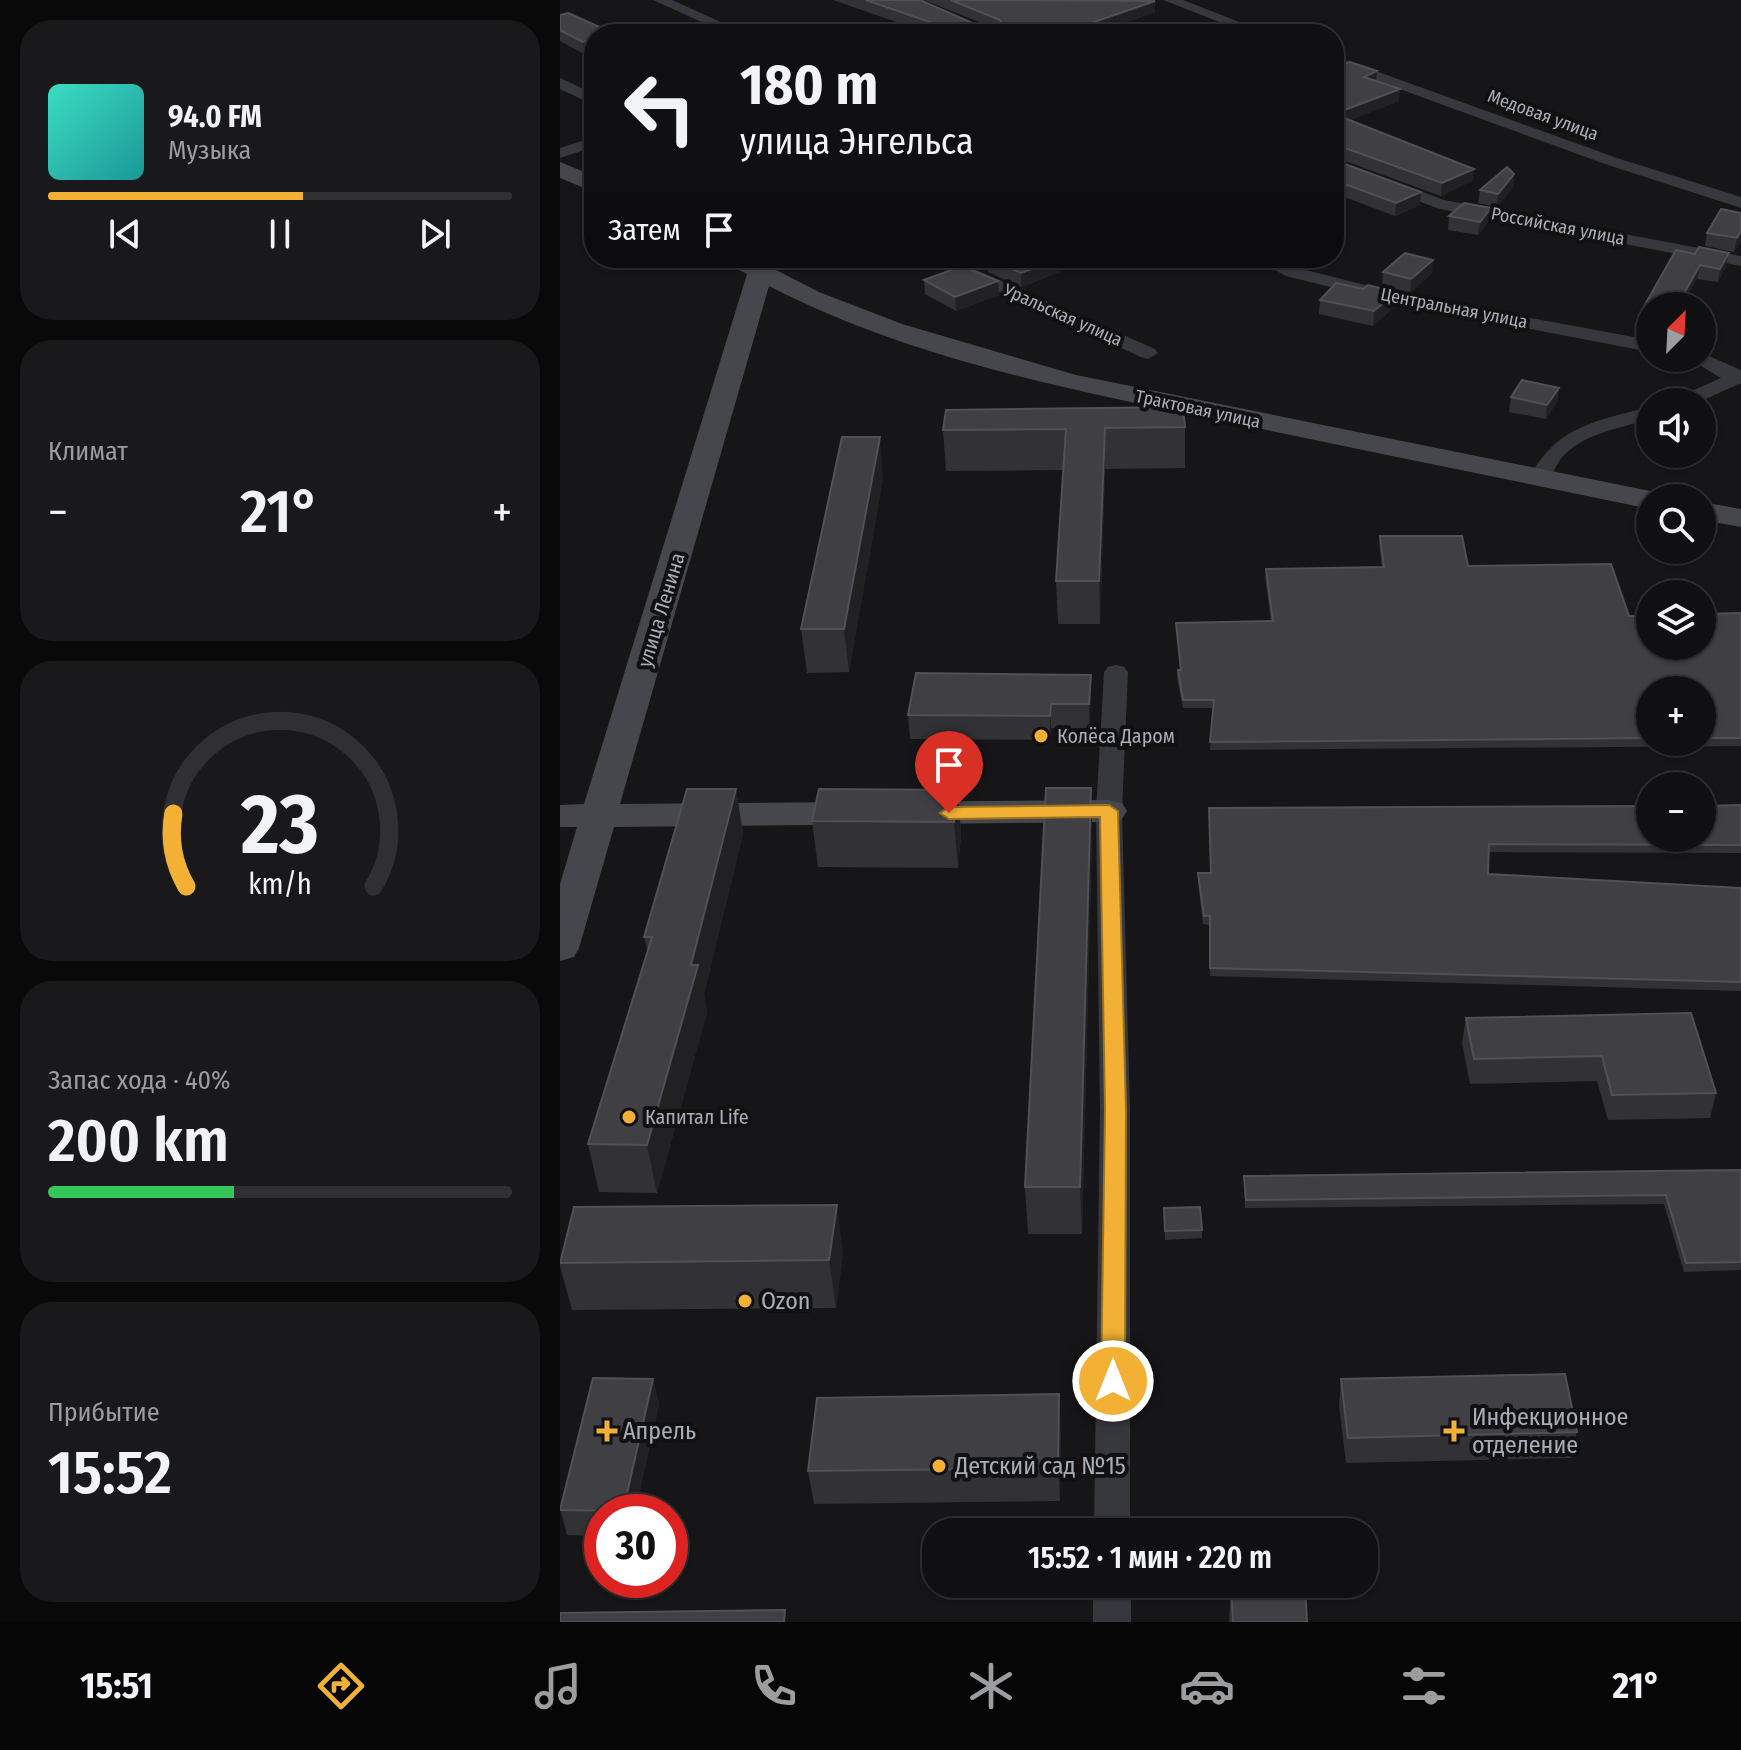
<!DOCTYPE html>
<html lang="ru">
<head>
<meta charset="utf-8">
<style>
	body { margin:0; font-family:"Fira Sans Condensed",sans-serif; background:#19191b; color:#f1f3f6; height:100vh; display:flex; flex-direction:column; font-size:30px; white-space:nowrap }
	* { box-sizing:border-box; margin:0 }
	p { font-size:26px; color:#9c9d9f }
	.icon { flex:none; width:44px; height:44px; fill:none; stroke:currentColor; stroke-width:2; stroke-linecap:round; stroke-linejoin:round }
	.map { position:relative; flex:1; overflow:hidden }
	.sheet { display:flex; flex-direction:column; gap:20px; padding:20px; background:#09090a; width:560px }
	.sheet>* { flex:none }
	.banner { position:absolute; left:24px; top:24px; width:760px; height:244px; border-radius:32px; box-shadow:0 2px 6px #0004,0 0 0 2px #303032; background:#101012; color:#f1f3f6; overflow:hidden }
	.needle { width:52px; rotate:24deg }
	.fabs { position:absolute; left:1076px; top:292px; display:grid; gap:16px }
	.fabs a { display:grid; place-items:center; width:80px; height:80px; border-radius:50%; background:#101012; box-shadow:0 2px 6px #0004,0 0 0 2px #303032; font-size:40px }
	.speed { position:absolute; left:24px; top:1494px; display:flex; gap:16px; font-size:40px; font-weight:700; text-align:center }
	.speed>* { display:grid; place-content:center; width:104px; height:104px; border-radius:50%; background:#101012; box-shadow:0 2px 6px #0004,0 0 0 2px #303032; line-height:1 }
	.speed .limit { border:12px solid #d22; background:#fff; color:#111 }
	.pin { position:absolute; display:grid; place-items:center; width:68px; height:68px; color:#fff; margin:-82px -34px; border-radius:50% 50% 50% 0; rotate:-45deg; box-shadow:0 0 8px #0007 }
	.pin .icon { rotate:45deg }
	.me { position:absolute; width:88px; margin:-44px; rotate:0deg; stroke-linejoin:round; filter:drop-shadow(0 0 6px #0008) }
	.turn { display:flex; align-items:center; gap:28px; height:168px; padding:0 24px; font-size:36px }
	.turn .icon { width:104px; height:104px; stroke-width:2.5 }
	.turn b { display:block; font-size:56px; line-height:68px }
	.then { display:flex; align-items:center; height:76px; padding:0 24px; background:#0003; gap:16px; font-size:30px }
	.big { font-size:60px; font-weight:600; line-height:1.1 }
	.sheet .card { flex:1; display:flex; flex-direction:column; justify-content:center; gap:12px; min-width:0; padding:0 28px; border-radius:32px; background:#19191b }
	.sheet .dial { align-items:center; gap:0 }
	.dial svg { height:208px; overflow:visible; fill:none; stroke:#303032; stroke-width:7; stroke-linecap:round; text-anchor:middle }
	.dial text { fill:#f1f3f6; stroke:none }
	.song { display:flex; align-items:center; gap:24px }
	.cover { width:96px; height:96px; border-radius:12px; background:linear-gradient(135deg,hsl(170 70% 55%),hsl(180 70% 35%)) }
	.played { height:8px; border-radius:4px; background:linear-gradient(90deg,#f2b134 55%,#303032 55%) }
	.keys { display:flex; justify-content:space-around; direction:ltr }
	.heat { display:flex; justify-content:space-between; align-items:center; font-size:44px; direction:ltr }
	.charge { height:12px; border-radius:6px; background:linear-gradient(90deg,#34c759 40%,#303032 0) }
	.trip { position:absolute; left:362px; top:1518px; width:456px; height:80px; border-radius:32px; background:#101012; box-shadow:0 2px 6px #0004,0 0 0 2px #303032; font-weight:600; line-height:80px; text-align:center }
	.tab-bar { display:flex; height:128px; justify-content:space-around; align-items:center; background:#060607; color:#9c9d9f }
	.tab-bar .icon { width:56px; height:56px }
	.tab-bar .selected { color:#f2b134 }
	.tab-bar b { font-size:36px; color:#f1f3f6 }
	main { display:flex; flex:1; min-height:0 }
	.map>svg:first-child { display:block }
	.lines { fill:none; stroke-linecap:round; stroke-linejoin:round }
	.street { fill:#37383d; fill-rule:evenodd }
	.secondary { fill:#45474d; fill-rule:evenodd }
	.wall { fill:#323236; fill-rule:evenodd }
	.shaded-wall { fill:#212124 }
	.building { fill:#3f3f44; stroke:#4f5156; stroke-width:2 }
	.route { fill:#f2b134; stroke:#9d7322; stroke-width:2 }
	.poi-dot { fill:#f2b134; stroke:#111113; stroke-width:3 }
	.labels { text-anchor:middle; stroke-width:8; stroke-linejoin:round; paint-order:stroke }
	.far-street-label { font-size:18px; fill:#a8adb8; stroke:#111113 }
	.street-label { font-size:20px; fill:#a8adb8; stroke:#111113 }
	.poi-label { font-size:20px; fill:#a8adb8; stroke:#111113; text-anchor:start }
	.near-poi-label { font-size:24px; fill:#a8adb8; stroke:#111113; text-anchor:start }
</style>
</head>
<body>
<main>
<section class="sheet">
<div class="card">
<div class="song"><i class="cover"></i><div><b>94.0 FM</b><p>Музыка</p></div></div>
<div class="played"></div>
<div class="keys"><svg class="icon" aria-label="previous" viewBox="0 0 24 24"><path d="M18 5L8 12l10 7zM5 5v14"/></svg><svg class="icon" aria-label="pause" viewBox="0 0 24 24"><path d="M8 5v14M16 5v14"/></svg><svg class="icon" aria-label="next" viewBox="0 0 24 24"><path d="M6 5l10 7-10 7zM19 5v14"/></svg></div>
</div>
<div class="card"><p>Климат</p>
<div class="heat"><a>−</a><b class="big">21°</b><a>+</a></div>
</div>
<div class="card dial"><svg viewBox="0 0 100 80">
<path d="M14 69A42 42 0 1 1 86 69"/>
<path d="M14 69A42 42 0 0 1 9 41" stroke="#f2b134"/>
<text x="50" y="56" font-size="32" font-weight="700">23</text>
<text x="50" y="72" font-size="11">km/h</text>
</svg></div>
<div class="card"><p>Запас хода · 40%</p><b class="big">200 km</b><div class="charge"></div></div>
<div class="card"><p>Прибытие</p><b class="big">15:52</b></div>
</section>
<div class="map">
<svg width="1181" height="1622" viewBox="0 0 1181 1622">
	<rect width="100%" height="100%" fill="#161618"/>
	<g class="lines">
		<path class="street" d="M93,0H112L187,34H168Z
			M603,0H623L710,34H690Z
			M774,56L1057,158L1181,197V208L1045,164L774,65Z
			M0,78L34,94V105L0,89Z
			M34,137V147L0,158V148Z
			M774,159L884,200L1181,256V266L880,209L774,170Z
			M365,258H389L595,349L598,353L588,359L581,357Z
			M692,258H716L738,268L840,294L1090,340V352L840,304L726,276Z
			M1142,353L1181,370V383L1139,402H1113L1116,398L1161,378L1128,358H1142Z
			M1090,407V419C1061,428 1025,433 1003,456C996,464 993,475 987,483L980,485L969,479C994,427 1038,420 1090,407Z
			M556,665L564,667L568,672L562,811L570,1110V1532H534L540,1110L536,811L544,672L548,667Z
			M533,1584H571V1622H533Z"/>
		<path class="secondary" d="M0,162L34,176V192L0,178Z
			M162,258H193L259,292L342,324L516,375L1090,491L1100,494L1103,498H1090V509C951,480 812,452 673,423C516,391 352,360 209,286L60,804L549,800L562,803L567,811L562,819L549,822L54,827L19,948L14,957L0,961V884L17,827H0V805L24,804L187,274L165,263Z
			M1142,502L1181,509V527L1142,520Z"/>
	</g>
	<path class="wall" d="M273,0H360L417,25L424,24L364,0H593L595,1V12L550,28L565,34H371Z
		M0,15L34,34V51L24,54L0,41Z
		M774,62L816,81L839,101L789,120L914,169L912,181L881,196L774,157Z
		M774,160L860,205L835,216L774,193Z
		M954,174L953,187L937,207L918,203L920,190Z
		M889,216L929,221L918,235L888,230Z
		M1147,233L1181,240L1174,252L1145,246Z
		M1116,250L1166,266L1158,282L1137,279L1090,306V324L1080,322L1083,308Z
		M427,258L500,272L461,287L428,272Z
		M823,272L872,273L850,293L822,286Z
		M364,280L438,281L439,295L396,311L365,294Z
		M760,300L835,306L813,326L759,314Z
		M999,388L997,402L986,419L949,412L951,397Z
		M625,427V468L545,469L540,624H498L496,581L504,470L386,471L383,430Z
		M323,478L289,672L247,673L241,629Z
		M820,536L908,566L1069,616L1181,613V746L650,750L653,708H623L617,678L618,670H620L616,623L711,621L705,577L706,569L822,567L819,544ZM1090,690H1142V742H1090Z
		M531,698L529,728H491L490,740L350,739L348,715Z
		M531,788L532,833L522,1234H468L465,1187Z
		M176,789L183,834L144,994L147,1012L97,1193L39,1192L28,1144L88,953L84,937Z
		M398,790L401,835L398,868L258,867L252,821Z
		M1181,805V853L928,852V874L1181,888V991L650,976L649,925L643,924L638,882V873H651Z
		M1131,1013L1156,1093L1150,1118L1048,1120L1037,1081L910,1084L902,1043L906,1018Z
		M1181,1170V1270L1124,1272L1104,1204L685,1208L684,1184V1176Z
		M604,1208L642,1230V1238L605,1240Z
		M283,1252L276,1308L12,1310L0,1266V1260Z
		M93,1379L99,1404L75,1512H42V1536L7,1535L0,1508Z
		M781,1379L1017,1432L1011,1458L786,1463L779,1405Z
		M501,1428L500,1501L254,1504L248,1471Z
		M671,1584L747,1622H669Z"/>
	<path class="shaded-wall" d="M595,1V12L534,34V22Z
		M34,39V51L24,54L23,42Z
		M817,71L816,84L804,77Z
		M840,89L839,101L774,127V114Z
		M914,169L912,181L881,196L882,183Z
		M954,174L953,187L937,207L938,194Z
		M861,192L860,205L835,216L836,203Z
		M931,208L929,221L918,235L920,222Z
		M1181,231V240L1174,252L1177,238Z
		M1169,253L1166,266L1158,282L1160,269Z
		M499,259L500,272L461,287V273Z
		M873,260L872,273L850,293L851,279Z
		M1140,265L1137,279L1122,306H1117Z
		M438,281L439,295L396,311L395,297Z
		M836,292L835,306L813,326L814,311Z
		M999,388L997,402L986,419L987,405Z
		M545,428V469L540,624L539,581Z
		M320,437L323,478L289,672L284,629Z
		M531,675V698L529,728V704Z
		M491,704V728L490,740V716Z
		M531,788L532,833L522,1234L520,1187Z
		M176,789L183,834L144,994L147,1012L97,1193L87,1145L131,965Z
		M398,790L401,835L398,868L394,822Z
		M277,1205L283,1252L276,1308L269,1260Z
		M93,1379L99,1404L75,1512H64Z
		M499,1394L501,1428L500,1501L498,1468Z"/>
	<path class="building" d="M306,0H360L417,25L441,23L440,20L391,0L595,1L534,22L565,34H397L392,32L396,31Z
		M8,13L55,34H34V39L23,42L0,30V15Z
		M661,24L691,34H632Z
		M774,62L783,65L790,62L817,71L804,77L840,89L774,114Z
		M774,114L914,169L882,183L774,144Z
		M774,160L861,192L836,203L774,180Z
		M947,167L954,174L938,194L920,190Z
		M904,203L931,208L920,222L889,216Z
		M1161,209L1181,213V231L1177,238L1147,233Z
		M1139,247L1169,253L1160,269L1140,265L1117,306H1090V309L1083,308L1116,250L1135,254Z
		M845,253L873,260L851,279L823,272Z
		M427,258H498L499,259L461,273Z
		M402,266L438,281L395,297L364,280Z
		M776,283L803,289L808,285L836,292L814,311L760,300Z
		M962,380L999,388L987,405L951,397Z
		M623,407L625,427L545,428L539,581H496L506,429L383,430L386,410Z
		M282,437H320L284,629H241Z
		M820,536H902L908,566L1051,564L1069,616H1090V646H1142V614L1181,613V738H1142V690H1090V738L650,742L654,700H623L618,670H621L616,623L713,621L706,569L824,567Z
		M356,673L531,675L529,704H491L490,716L348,715Z
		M486,788H531L520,1187H465Z
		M127,789H176L131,965H138L87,1145L28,1144L92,937H84Z
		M259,789L398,790L394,822L252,821Z
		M1181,805V845L929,844L928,874L1181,888V982L650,968V916H644L638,873H651L649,808L1090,806V838H1142V806Z
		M1131,1013L1156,1093L1052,1095L1042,1056L914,1059L906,1018Z
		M1181,1170V1262L1126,1263L1106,1195L686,1200L684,1176Z
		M277,1205L269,1260L0,1263L14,1207Z
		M640,1207L642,1230L605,1231L604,1208Z
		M1005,1374L1017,1432L788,1438L781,1379Z
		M33,1378L93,1379L63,1511L0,1510Z
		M499,1394L498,1468L248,1471L257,1398Z
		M671,1584H745L747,1622H673Z
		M225,1610L224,1622H0V1613Z"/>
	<path class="route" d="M549,805L558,811L566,1110L565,1381L562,1389L553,1392L545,1389L541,1381L545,1110L540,817L389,819L380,813L389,807Z"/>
	<g class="poi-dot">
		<circle cx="481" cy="736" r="8"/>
		<circle cx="69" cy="1117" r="8"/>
		<circle cx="185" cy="1301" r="8"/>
		<path d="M43 1419h8v8h8v8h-8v8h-8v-8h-8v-8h8z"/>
		<path d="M890 1419h8v8h8v8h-8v8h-8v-8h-8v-8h8z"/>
		<circle cx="379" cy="1466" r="8"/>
	</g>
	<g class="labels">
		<g class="far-street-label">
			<text transform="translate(983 115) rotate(20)" y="6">Медовая улица</text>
			<text transform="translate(998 226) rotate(11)" y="6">Российская улица</text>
			<text transform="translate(894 308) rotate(11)" y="6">Центральная улица</text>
			<text transform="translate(503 315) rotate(24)" y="6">Уральская улица</text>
			<text transform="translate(638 409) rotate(12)" y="6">Трактовая улица</text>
		</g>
		<g class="street-label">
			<text transform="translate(101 610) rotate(-73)" y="7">улица Ленина</text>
		</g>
		<g class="poi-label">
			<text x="497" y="743">Колёса Даром</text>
			<text x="85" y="1124">Капитал Life</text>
		</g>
		<g class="near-poi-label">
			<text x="201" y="1309">Ozon</text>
			<text x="912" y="1425">Инфекционное<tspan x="912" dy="28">отделение</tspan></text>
			<text x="63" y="1439">Апрель</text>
			<text x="395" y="1474">Детский сад №15</text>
		</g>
	</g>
</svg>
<div class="fabs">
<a><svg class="needle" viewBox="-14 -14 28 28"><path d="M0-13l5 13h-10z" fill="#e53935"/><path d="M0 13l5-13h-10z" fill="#9c9d9f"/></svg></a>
<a><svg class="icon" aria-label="sound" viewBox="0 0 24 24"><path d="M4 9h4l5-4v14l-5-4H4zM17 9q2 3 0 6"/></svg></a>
<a><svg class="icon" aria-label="search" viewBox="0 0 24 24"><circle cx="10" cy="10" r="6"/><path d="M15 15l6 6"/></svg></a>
<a><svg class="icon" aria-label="layers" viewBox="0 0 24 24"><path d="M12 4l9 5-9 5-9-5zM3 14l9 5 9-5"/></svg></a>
<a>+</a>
<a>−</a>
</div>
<div class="speed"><div class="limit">30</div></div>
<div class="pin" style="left:389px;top:813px;background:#d93025"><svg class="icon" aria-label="arrive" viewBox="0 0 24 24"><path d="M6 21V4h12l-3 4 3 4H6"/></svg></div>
<svg class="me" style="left:553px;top:1381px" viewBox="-20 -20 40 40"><circle r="17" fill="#f2b134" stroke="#fff" stroke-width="3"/><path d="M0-11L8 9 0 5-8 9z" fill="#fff"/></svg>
<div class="trip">15:52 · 1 мин · 220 m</div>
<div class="banner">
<div class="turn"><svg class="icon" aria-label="left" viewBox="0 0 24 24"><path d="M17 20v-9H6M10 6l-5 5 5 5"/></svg><div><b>180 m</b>улица Энгельса</div></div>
<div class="then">Затем<svg class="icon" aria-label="arrive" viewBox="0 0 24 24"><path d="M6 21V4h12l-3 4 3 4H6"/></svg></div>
</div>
</div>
</main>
<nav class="tab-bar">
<b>15:51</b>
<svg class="icon selected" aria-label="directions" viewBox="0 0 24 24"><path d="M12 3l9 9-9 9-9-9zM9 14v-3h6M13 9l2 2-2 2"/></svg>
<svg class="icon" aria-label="music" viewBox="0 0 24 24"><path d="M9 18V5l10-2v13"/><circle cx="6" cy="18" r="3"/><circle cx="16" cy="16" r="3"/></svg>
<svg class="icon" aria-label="phone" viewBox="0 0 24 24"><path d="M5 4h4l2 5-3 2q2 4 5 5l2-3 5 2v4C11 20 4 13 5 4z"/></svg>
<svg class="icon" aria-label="climate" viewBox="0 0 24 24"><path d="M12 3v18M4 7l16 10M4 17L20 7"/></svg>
<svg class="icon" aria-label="car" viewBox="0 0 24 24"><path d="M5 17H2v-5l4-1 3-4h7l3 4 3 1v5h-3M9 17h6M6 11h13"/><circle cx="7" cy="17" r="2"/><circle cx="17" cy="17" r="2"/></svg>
<svg class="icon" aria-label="filters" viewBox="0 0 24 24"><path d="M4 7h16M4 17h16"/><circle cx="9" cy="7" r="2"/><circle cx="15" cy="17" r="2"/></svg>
<b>21°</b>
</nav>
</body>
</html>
